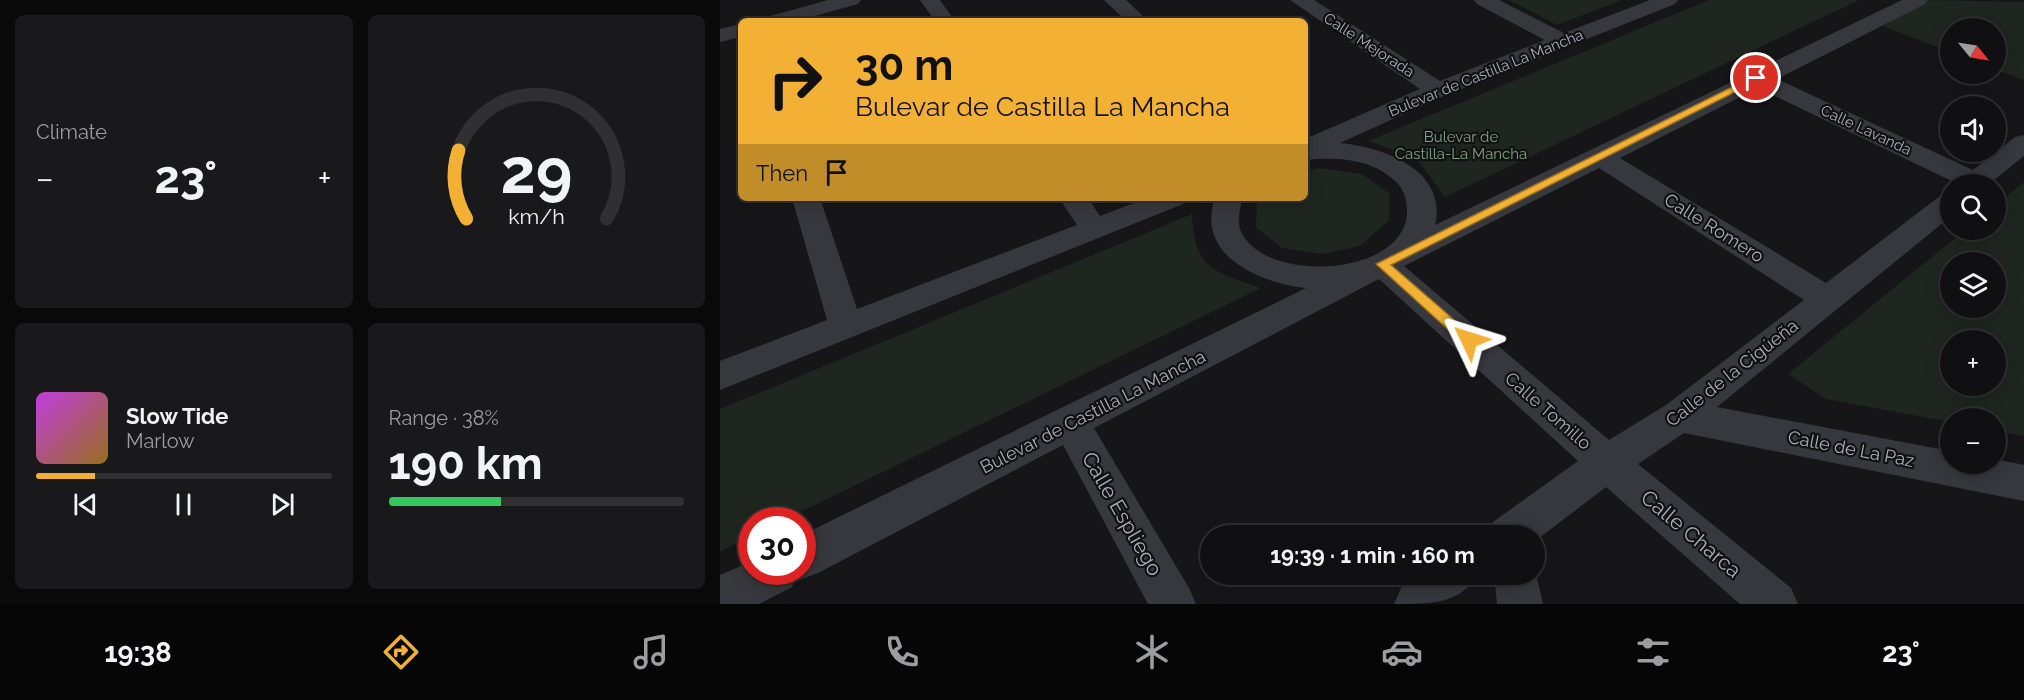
<!DOCTYPE html>
<html lang="en">
<head>
<meta charset="utf-8">
<style>
	body { margin:0; font-family:Raleway,sans-serif; background:#19191b; color:#f1f3f6; height:100vh; display:flex; flex-direction:column; font-size:22px; white-space:nowrap }
	* { box-sizing:border-box; margin:0 }
	p { font-size:20px; color:#9c9d9f }
	.icon { flex:none; width:33px; height:33px; fill:none; stroke:currentColor; stroke-width:2; stroke-linecap:round; stroke-linejoin:round }
	.map { position:relative; flex:1; overflow:hidden }
	.panel { display:flex; flex-direction:column; gap:15px; padding:15px; background:#09090a; width:720px }
	.panel>* { flex:none }
	.banner { position:absolute; left:18px; top:18px; width:570px; height:183px; border-radius:9px; box-shadow:0 3px 15px #0003,0 0 0 2px #303032; background:#f2b134; color:#111; overflow:hidden }
	.needle { width:39px; rotate:120deg }
	.tools { position:absolute; left:1220px; top:18px; display:grid; gap:12px }
	.tools a { display:grid; place-items:center; width:66px; height:66px; border-radius:50%; background:#101012; box-shadow:0 3px 15px #0003,0 0 0 2px #303032; font-size:30px }
	.speed { position:absolute; left:18px; top:507px; display:flex; gap:12px; font-size:30px; font-weight:700; text-align:center }
	.speed>* { display:grid; place-content:center; width:78px; height:78px; border-radius:50%; background:#101012; box-shadow:0 3px 15px #0003,0 0 0 2px #303032; line-height:1 }
	.speed .limit { border:9px solid #d22; background:#fff; color:#111 }
	.pin { position:absolute; display:grid; place-items:center; width:51px; height:51px; color:#fff; margin:-26px; border:3px solid #fff; border-radius:50%; box-shadow:0 2px 6px #0007 }
	.me { position:absolute; width:66px; margin:-33px; rotate:311deg; stroke-linejoin:round; filter:drop-shadow(0 0 4px #0008) }
	.turn { display:flex; align-items:center; gap:21px; height:126px; padding:0 18px; font-size:27px }
	.turn .icon { width:78px; height:78px; stroke-width:2.5 }
	.turn b { display:block; font-size:42px; line-height:51px }
	.then { display:flex; align-items:center; height:57px; padding:0 18px; background:#0003; gap:12px; font-size:22px }
	.big { font-size:45px; font-weight:700; line-height:1.1 }
	.panel .widget { flex:1; display:flex; flex-direction:column; justify-content:center; gap:9px; min-width:0; padding:0 21px; border-radius:9px; background:#19191b }
	.panel .dial { align-items:center; gap:0 }
	.dial svg { height:156px; overflow:visible; fill:none; stroke:#303032; stroke-width:7; stroke-linecap:round; text-anchor:middle }
	.dial text { fill:#f1f3f6; stroke:none }
	.song { display:flex; align-items:center; gap:18px }
	.cover { width:72px; height:72px; border-radius:9px; background:linear-gradient(135deg,hsl(290 70% 55%),hsl(40 70% 35%)) }
	.played { height:6px; border-radius:3px; background:linear-gradient(90deg,#f2b134 20%,#303032 20%) }
	.keys { display:flex; justify-content:space-around; direction:ltr }
	.heat { display:flex; justify-content:space-between; align-items:center; font-size:33px; direction:ltr }
	.charge { height:9px; border-radius:4px; background:linear-gradient(90deg,#34c759 38%,#303032 0) }
	.panel .tiles { flex:1; display:grid; gap:15px; grid-template-columns:repeat(2,1fr) }
	.trip { position:absolute; left:480px; top:525px; width:345px; height:60px; border-radius:30px; background:#101012; box-shadow:0 3px 15px #0003,0 0 0 2px #303032; font-weight:700; line-height:60px; text-align:center }
	.dock { display:flex; height:96px; justify-content:space-around; align-items:center; background:#060607; color:#9c9d9f }
	.dock .icon { width:42px; height:42px }
	.dock .current { color:#f2b134 }
	.dock b { font-size:27px; color:#f1f3f6 }
	main { display:flex; flex:1; min-height:0 }
	.map>svg:first-child { display:block }
	.green { fill:#1e261f; fill-rule:evenodd }
	.lines { fill:none; stroke-linecap:round; stroke-linejoin:round }
	.minor { fill:#37383d; fill-rule:evenodd }
	.route { fill:#f2b134; stroke:#9d7322; stroke-width:1.5 }
	.labels { text-anchor:middle; stroke-width:4.5; stroke-linejoin:round; paint-order:stroke }
	.far-street-label { font-size:15px; fill:#a8adb8; stroke:#111113 }
	.far-park-label { font-size:15px; fill:#7fa381; stroke:#111113 }
	.street-label { font-size:18px; fill:#a8adb8; stroke:#111113 }
	.near-street-label { font-size:21px; fill:#a8adb8; stroke:#111113 }
</style>
</head>
<body>
<main>
<section class="panel">
<div class="tiles">
<div class="widget"><p>Climate</p>
<div class="heat"><a>−</a><b class="big">23°</b><a>+</a></div>
</div>
<div class="widget dial"><svg viewBox="0 0 100 80">
<path d="M14 69A42 42 0 1 1 86 69"/>
<path d="M14 69A42 42 0 0 1 10 34" stroke="#f2b134"/>
<text x="50" y="56" font-size="32" font-weight="700">29</text>
<text x="50" y="72" font-size="11">km/h</text>
</svg></div>
<div class="widget">
<div class="song"><i class="cover"></i><div><b>Slow Tide</b><p>Marlow</p></div></div>
<div class="played"></div>
<div class="keys"><svg class="icon" aria-label="previous" viewBox="0 0 24 24"><path d="M18 5L8 12l10 7zM5 5v14"/></svg><svg class="icon" aria-label="pause" viewBox="0 0 24 24"><path d="M8 5v14M16 5v14"/></svg><svg class="icon" aria-label="next" viewBox="0 0 24 24"><path d="M6 5l10 7-10 7zM19 5v14"/></svg></div>
</div>
<div class="widget"><p>Range · 38%</p><b class="big">190 km</b><div class="charge"></div></div>
</div>
</section>
<div class="map">
<svg width="1304" height="604" viewBox="0 0 1304 604">
	<rect width="100%" height="100%" fill="#161618"/>
	<path class="green" d="M789,0H902L837,25Z
		M989,0H1139L725,197L697,159L648,141Z
		M1208,0L1304,2V80L1275,69V28H1230V52L1163,26Z
		M599,168L642,174L670,194L669,220L640,246L603,254L562,248L536,227L537,200L539,198H585V171Z
		M1304,182V436L1275,431V418H1230V422L1106,399L1068,374L1245,230H1275V205ZM1275,262V308H1230V262ZM1230,340H1275V386H1230Z
		M472,214C474,269 494,272 541,288L64,520H32L31,536L0,552V409Z"/>
	<g class="lines">
		<path class="minor" d="M108,0H141L138,4L77,21H44L47,17Z
			M200,0H220L235,21H215Z
			M384,0H406L428,21H406Z
			M570,0H594L720,81L825,40L757,4L754,0H779L844,33L930,0H958L955,4L726,95L620,143C663,147 728,170 715,225L1182,0H1208L1205,4L1057,79L1253,170L1295,137L1304,135V156L1269,184H1238L1038,88L900,158L1106,283L1220,196L1230,193V217L997,407L1230,451V464H1275V459L1304,465V501L964,433L918,464L1071,588L1078,604H1020L886,487L814,542V536H767L773,522L858,461L659,279L374,428L469,588L476,604H428L343,445L98,573L82,579L76,577L72,587L39,604H0V575L32,561V572H82V535L586,288C539,283 475,255 495,198H523C520,208 517,219 520,229C540,285 690,278 687,209C686,198 684,189 675,181C651,158 616,157 585,160V139L700,89ZM879,168L1084,300L946,405L889,440L684,266Z
			M21,24V37L0,42V29Z
			M72,198H100L137,309L357,225L339,198H368L380,216L427,198H467L463,204L0,390V361L107,320Z
			M814,565L823,604H777L774,574H814Z
			M698,574H758C741,604 711,604 674,604L681,588Z"/>
	</g>
	<path class="route" d="M1036,75L1041,78L1039,80L671,265L754,337L756,340L754,344H744L656,264Z"/>
	<g class="labels">
		<g class="far-street-label">
			<text transform="translate(649 45) rotate(33)" y="5">Calle Mejorada</text>
			<text transform="translate(766 73) rotate(-22)" y="5">Bulevar de Castilla La Mancha</text>
			<text transform="translate(1146 130) rotate(25)" y="5">Calle Lavanda</text>
		</g>
		<g class="far-park-label">
			<text x="741" y="142">Bulevar de<tspan x="741" dy="17">Castilla-La Mancha</tspan></text>
		</g>
		<g class="street-label">
			<text transform="translate(994 228) rotate(32)" y="6">Calle Romero</text>
			<text transform="translate(1012 373) rotate(-38)" y="6">Calle de la Cigúeña</text>
			<text transform="translate(828 411) rotate(41)" y="6">Calle Tomillo</text>
			<text transform="translate(373 412) rotate(-27)" y="6">Bulevar de Castilla La Mancha</text>
			<text transform="translate(1131 449) rotate(11)" y="6">Calle de La Paz</text>
		</g>
		<g class="near-street-label">
			<text transform="translate(402 514) rotate(60)" y="7">Calle Espliego</text>
			<text transform="translate(971 534) rotate(40)" y="7">Calle Charca</text>
		</g>
	</g>
</svg>
<div class="tools">
<a><svg class="needle" viewBox="-14 -14 28 28"><path d="M0-13l5 13h-10z" fill="#e53935"/><path d="M0 13l5-13h-10z" fill="#9c9d9f"/></svg></a>
<a><svg class="icon" aria-label="sound" viewBox="0 0 24 24"><path d="M4 9h4l5-4v14l-5-4H4zM17 9q2 3 0 6"/></svg></a>
<a><svg class="icon" aria-label="search" viewBox="0 0 24 24"><circle cx="10" cy="10" r="6"/><path d="M15 15l6 6"/></svg></a>
<a><svg class="icon" aria-label="layers" viewBox="0 0 24 24"><path d="M12 4l9 5-9 5-9-5zM3 14l9 5 9-5"/></svg></a>
<a>+</a>
<a>−</a>
</div>
<div class="speed"><div class="limit">30</div></div>
<div class="pin" style="left:1036px;top:78px;background:#d93025"><svg class="icon" aria-label="arrive" viewBox="0 0 24 24"><path d="M6 21V4h12l-3 4 3 4H6"/></svg></div>
<svg class="me" style="left:749px;top:340px" viewBox="-20 -20 40 40"><path d="M0-17L14 15 0 8-14 15z" fill="#f2b134" stroke="#fff" stroke-width="4"/></svg>
<div class="trip">19:39 · 1 min · 160 m</div>
<div class="banner">
<div class="turn"><svg class="icon" aria-label="right" viewBox="0 0 24 24"><path d="M7 20v-9h11M14 6l5 5-5 5"/></svg><div><b>30 m</b>Bulevar de Castilla La Mancha</div></div>
<div class="then">Then<svg class="icon" aria-label="arrive" viewBox="0 0 24 24"><path d="M6 21V4h12l-3 4 3 4H6"/></svg></div>
</div>
</div>
</main>
<nav class="dock">
<b>19:38</b>
<svg class="icon current" aria-label="directions" viewBox="0 0 24 24"><path d="M12 3l9 9-9 9-9-9zM9 14v-3h6M13 9l2 2-2 2"/></svg>
<svg class="icon" aria-label="music" viewBox="0 0 24 24"><path d="M9 18V5l10-2v13"/><circle cx="6" cy="18" r="3"/><circle cx="16" cy="16" r="3"/></svg>
<svg class="icon" aria-label="phone" viewBox="0 0 24 24"><path d="M5 4h4l2 5-3 2q2 4 5 5l2-3 5 2v4C11 20 4 13 5 4z"/></svg>
<svg class="icon" aria-label="climate" viewBox="0 0 24 24"><path d="M12 3v18M4 7l16 10M4 17L20 7"/></svg>
<svg class="icon" aria-label="car" viewBox="0 0 24 24"><path d="M5 17H2v-5l4-1 3-4h7l3 4 3 1v5h-3M9 17h6M6 11h13"/><circle cx="7" cy="17" r="2"/><circle cx="17" cy="17" r="2"/></svg>
<svg class="icon" aria-label="filters" viewBox="0 0 24 24"><path d="M4 7h16M4 17h16"/><circle cx="9" cy="7" r="2"/><circle cx="15" cy="17" r="2"/></svg>
<b>23°</b>
</nav>
</body>
</html>
